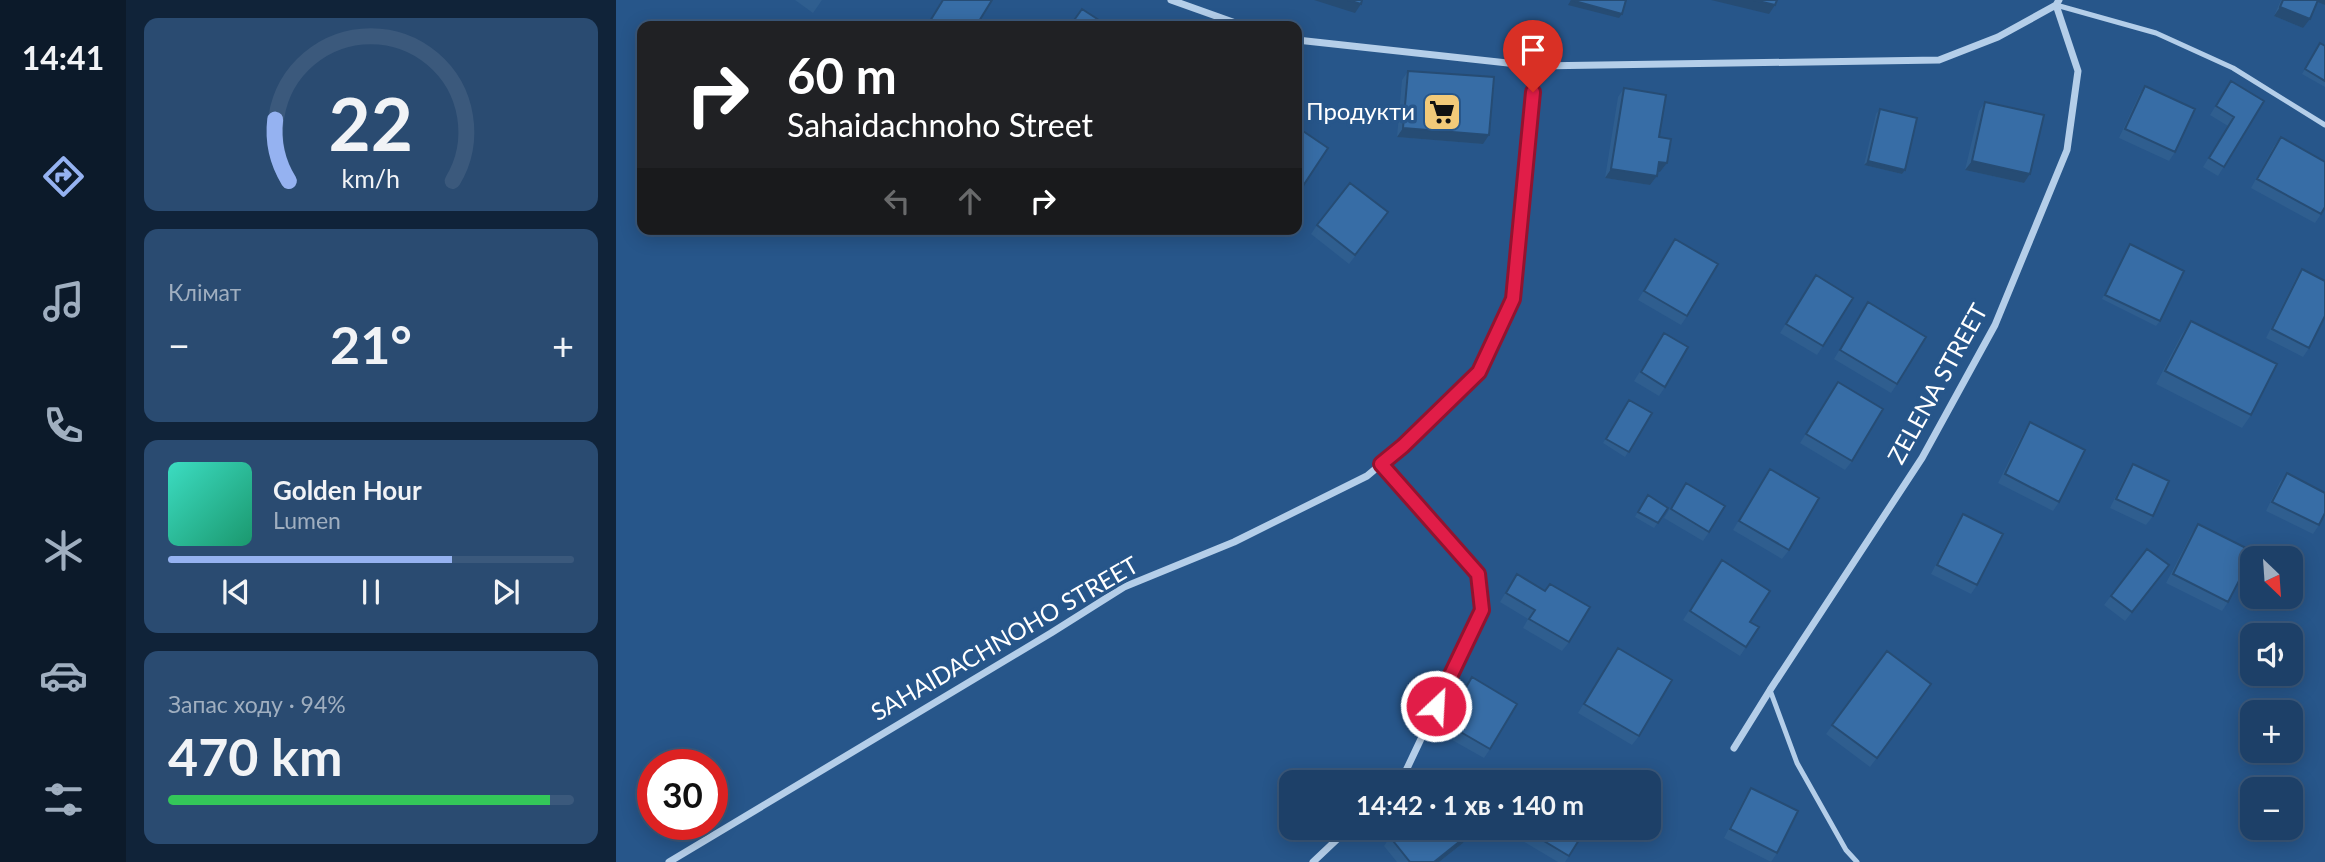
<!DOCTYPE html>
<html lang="uk">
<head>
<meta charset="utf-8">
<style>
	body { margin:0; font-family:Lato,sans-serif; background:#2a4b71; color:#f1f3f6; height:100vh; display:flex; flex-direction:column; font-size:26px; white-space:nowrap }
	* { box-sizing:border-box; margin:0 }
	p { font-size:23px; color:#a0afc0 }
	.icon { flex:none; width:38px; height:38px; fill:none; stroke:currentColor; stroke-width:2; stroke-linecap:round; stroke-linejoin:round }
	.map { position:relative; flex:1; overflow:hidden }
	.panel { display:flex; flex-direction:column; gap:18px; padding:18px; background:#102339; width:490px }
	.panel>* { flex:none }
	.top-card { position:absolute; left:21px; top:21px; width:665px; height:214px; border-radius:14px; box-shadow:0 4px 18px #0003,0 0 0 2px #3b597c; background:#202124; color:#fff; overflow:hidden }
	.needle { width:46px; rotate:155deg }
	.controls { position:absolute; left:1624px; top:546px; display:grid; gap:14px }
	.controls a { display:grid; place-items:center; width:63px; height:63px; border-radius:14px; background:#1d4068; box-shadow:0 4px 18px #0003,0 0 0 2px #3b597c; font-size:35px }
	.speed { position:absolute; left:21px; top:749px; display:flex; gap:14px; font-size:35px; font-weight:700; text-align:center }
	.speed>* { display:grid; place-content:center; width:91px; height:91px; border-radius:50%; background:#1d4068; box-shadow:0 4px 18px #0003,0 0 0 2px #3b597c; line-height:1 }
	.speed .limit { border:10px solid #d22; background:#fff; color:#111 }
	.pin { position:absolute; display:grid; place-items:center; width:60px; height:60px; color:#fff; margin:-72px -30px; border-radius:50% 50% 50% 0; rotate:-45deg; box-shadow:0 0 7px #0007 }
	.pin .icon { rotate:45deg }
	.me { position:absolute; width:77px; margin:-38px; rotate:25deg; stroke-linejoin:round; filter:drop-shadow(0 0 5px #0008) }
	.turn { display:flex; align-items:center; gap:24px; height:147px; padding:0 35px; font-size:32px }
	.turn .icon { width:91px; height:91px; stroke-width:2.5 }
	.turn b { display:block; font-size:49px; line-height:60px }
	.lanes { display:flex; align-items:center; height:66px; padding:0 35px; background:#0003; justify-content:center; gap:35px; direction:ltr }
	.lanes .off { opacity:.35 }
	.big { font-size:52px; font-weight:700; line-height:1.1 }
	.panel .widget { flex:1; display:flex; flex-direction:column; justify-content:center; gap:10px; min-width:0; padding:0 24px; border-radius:14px; background:#2a4b71 }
	.panel .dial { align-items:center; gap:0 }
	.dial svg { height:182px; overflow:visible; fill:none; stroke:#3b597c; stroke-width:7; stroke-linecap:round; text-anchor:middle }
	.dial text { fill:#f1f3f6; stroke:none }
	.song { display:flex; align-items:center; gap:21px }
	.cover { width:84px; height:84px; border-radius:10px; background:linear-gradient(135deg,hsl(170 70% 55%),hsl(160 70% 35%)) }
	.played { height:7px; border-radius:4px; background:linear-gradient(90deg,#95b2f1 70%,#3b597c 70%) }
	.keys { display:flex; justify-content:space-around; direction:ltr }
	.heat { display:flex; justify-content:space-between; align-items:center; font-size:38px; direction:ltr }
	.charge { height:10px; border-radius:5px; background:linear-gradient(90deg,#34c759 94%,#3b597c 0) }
	.trip { position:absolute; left:663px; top:770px; width:382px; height:70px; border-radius:14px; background:#1d4068; box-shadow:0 4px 18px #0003,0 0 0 2px #3b597c; font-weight:700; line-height:70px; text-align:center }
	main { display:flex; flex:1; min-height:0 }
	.tabs { display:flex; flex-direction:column; width:126px; justify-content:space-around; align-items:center; background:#0c1a2a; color:#a0afc0 }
	.tabs .icon { width:49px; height:49px }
	.tabs .active { color:#95b2f1 }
	.tabs b { font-size:32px; color:#f1f3f6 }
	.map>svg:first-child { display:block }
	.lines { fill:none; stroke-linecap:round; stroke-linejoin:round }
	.service { stroke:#b4cee9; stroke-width:5 }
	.minor { stroke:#b4cee9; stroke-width:7 }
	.wall { fill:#2f5e8f }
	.shaded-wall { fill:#264c74 }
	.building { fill:#376da6; stroke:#264c74; stroke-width:2 }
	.route-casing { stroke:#92132f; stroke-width:18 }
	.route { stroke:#e11d48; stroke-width:12 }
	.labels { text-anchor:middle; stroke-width:7; stroke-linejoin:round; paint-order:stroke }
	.poi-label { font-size:24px; fill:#fff; stroke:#27568a; text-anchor:end }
	.street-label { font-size:24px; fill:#fff; stroke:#27568a }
</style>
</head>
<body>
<main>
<nav class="tabs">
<b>14:41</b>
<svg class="icon active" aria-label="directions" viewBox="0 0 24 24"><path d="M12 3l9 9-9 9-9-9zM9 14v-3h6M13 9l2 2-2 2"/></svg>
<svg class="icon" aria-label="music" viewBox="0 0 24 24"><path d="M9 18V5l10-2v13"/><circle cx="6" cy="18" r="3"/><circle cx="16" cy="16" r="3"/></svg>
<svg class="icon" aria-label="phone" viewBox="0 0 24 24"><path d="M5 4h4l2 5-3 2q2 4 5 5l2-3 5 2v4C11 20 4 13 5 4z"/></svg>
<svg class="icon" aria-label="climate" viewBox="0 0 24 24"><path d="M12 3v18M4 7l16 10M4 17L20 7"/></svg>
<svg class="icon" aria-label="car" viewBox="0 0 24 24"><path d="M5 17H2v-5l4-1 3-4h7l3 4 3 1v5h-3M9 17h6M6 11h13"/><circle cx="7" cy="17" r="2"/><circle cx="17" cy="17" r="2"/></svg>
<svg class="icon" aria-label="filters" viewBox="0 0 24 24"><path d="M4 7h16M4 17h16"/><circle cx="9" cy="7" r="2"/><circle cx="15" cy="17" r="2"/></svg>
</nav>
<section class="panel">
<div class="widget dial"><svg viewBox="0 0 100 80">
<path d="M14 69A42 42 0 1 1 86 69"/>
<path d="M14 69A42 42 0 0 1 8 42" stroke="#95b2f1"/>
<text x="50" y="56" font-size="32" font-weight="700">22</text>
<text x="50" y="72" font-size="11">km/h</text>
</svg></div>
<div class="widget"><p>Клімат</p>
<div class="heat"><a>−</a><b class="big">21°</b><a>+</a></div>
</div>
<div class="widget">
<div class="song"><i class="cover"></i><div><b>Golden Hour</b><p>Lumen</p></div></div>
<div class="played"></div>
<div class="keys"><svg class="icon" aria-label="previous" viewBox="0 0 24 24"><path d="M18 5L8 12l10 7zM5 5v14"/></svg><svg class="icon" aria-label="pause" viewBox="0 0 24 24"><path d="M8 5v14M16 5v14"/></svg><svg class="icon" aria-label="next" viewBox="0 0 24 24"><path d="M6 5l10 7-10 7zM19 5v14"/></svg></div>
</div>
<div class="widget"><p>Запас ходу · 94%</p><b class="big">470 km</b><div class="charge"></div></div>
</section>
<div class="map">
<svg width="1709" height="862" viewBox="0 0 1709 862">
	<rect width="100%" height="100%" fill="#27568a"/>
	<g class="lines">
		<path class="service" d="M1440,5L1540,33L1617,68L1709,125
			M1154,690L1181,763L1230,850L1241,862"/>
		<path class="minor" d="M555,0L628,26
			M681,40L920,66L1323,60L1382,37L1440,5L1443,0
			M765,464L862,574L866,610L786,779L782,782
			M1118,748L1154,690L1306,458L1379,325L1451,150L1462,71L1440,5
			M53,862L435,633L508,587L618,542L751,476L787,446L863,372L897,298L920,66
			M697,862L733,828"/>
	</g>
	<path class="wall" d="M179,0H206L197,13Z
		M1665,0H1709V5L1701,2L1687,28L1658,16Z
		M1704,43L1709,46V87L1686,74Z
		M792,71L867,144L781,137L786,80Z
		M1615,81L1648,101L1602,176L1587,167L1612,126L1594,115Z
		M1529,86L1559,152L1553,161L1503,138L1523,95Z
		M1008,88L1043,137L1051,163L1044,172L1042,171L1041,176L1034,185L989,178L1002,97Z
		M1369,102L1414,174L1408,183L1349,170L1363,111Z
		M1264,109L1289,170L1286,174L1248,165L1260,114Z
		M1665,137L1705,214L1699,223L1635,188L1658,146Z
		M766,221L733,264L695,234L701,225Z
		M1059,239L1071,316L1065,325L1022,300Z
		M1514,244L1544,321L1540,326L1486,299Z
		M1686,269L1693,348L1687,357L1650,338L1680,278Z
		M1200,275L1207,346L1201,355L1164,333Z
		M1252,302L1281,384L1275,393L1218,359Z
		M1575,321L1635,415L1626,428L1540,384L1566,334Z
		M1048,333L1049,387L1043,396L1018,381Z
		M1222,382L1236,461L1229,470L1184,443Z
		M1013,400L1036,413L1009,457L987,443Z
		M1414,422L1443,502L1437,511L1382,483L1408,431Z
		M1517,464L1537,516L1530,525L1494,508L1511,473Z
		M1154,469L1173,550L1166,559L1117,530Z
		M1671,473L1703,525L1697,534L1650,511L1664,482Z
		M1070,483L1093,532L1087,541L1048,518Z
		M1032,495L1052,508L1038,528L1019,517Z
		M1347,514L1361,585L1355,594L1315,574L1341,523Z
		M1582,524L1612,602L1606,611L1550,583L1576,533Z
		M1100,569L1134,622L1143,627L1124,656L1067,620Z
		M901,574L953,642L946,651L907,628L912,619L884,602Z
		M1546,574L1509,621L1488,605L1495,596Z
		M1002,648L1023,736L1016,745L962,713Z
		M1271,651L1315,684L1254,767L1210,734Z
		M856,677L874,749L868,758L822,732Z
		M1135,788L1161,853L1155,862L1108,838L1129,797Z
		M892,828H960L953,856L949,862H942L890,831Z
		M853,834L847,843L823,862H781L768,846L774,837Z"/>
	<path class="shaded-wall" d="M698,0H732L745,4L739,13Z
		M955,0L1006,14L1003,18L952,5Z
		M1095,0H1138L1159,5L1153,14Z
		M1700,0H1709V5L1699,1Z
		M1664,7L1694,19L1687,28L1658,16Z
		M787,128L873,135L867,144L781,137Z
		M1252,161L1289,170L1286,174L1248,165Z
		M1356,161L1414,174L1408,183L1349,170Z
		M1043,162L1051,163L1044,172L1037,171Z
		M995,169L1041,176L1034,185L989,178Z
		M853,834L847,843L823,862H818Z"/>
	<path class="building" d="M327,0H376L360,26H311Z
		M732,0H746L745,4Z
		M955,0H1010L1006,14Z
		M1138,0H1161L1159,5Z
		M1667,0H1702L1694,19L1664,7Z
		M466,9L492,26H454Z
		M1704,43L1709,46V81L1689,69Z
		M792,71L878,77L873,135L787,128Z
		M1615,81L1648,101L1608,167L1593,158L1618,117L1600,106Z
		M1529,86L1579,109L1559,152L1509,129Z
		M1008,88L1050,95L1043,137L1055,139L1051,163L1043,162L1041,176L995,169Z
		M1369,102L1428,115L1414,174L1356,161Z
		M1264,109L1301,118L1289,170L1252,161Z
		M681,127L712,148L681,195Z
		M1665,137L1709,162V207L1705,214L1641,179Z
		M734,183L772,212L739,255L701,225Z
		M1059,239L1102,264L1071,316L1028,291Z
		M1514,244L1568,271L1544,321L1489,295Z
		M1686,269L1709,281V316L1693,348L1656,329Z
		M1200,275L1237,298L1207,346L1170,324Z
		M1252,302L1310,337L1281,384L1224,350Z
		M1575,321L1661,364L1635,415L1549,371Z
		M1048,333L1072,347L1049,387L1025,372Z
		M1222,382L1267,409L1236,461L1190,434Z
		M1013,400L1036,413L1013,452L990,439Z
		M1414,422L1469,450L1443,502L1389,474Z
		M1517,464L1553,481L1537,516L1500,499Z
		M1154,469L1203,498L1173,550L1123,521Z
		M1671,473L1709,493V513L1703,525L1656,502Z
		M1070,483L1109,506L1093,532L1055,509Z
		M1032,495L1052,508L1042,523L1022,512Z
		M1347,514L1387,534L1361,585L1321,565Z
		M1582,524L1638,552L1612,602L1557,574Z
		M1531,549L1553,565L1516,612L1495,596Z
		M1106,560L1154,591L1134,622L1143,627L1130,647L1074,611Z
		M901,574L929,591L934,584L974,607L953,642L913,619L919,610L890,593Z
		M1002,648L1056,680L1023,736L968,704Z
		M1271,651L1315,684L1261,758L1216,725Z
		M856,677L901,704L874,749L829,723Z
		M1135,788L1182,811L1161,853L1114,829Z
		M786,828H849L853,834L818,862H794L774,837Z
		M906,828H960L968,832L953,856Z"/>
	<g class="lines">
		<defs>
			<path id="route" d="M820,706L866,610L862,574L765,464L787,446L863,372L897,299L917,92"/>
		</defs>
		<use href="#route" class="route-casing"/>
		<use href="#route" class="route"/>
	</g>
	<defs>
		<symbol id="supermarket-square" viewBox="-11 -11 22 22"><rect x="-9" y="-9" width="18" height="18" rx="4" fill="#f2ca79" stroke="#27568a"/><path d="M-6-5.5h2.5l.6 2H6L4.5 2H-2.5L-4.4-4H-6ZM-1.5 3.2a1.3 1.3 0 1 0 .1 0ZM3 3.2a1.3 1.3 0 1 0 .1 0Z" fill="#111"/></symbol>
	</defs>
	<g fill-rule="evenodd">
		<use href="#supermarket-square" x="804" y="90" width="44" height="44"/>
	</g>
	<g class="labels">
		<g class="poi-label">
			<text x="799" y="120">Продукти</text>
		</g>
		<g class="street-label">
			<text transform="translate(1322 384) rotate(-61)" y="8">ZELENA STREET</text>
			<text transform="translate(389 639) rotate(-30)" y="8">SAHAIDACHNOHO STREET</text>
		</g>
	</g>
</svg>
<div class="controls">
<a><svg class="needle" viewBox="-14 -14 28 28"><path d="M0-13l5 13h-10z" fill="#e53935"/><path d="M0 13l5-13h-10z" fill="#a0afc0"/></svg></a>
<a><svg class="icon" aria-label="sound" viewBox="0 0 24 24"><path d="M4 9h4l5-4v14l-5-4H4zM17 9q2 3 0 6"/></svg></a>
<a>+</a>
<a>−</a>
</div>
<div class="speed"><div class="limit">30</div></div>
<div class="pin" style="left:917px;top:92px;background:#d93025"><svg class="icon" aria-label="arrive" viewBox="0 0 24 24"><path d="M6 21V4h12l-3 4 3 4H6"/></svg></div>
<svg class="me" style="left:820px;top:706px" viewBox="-20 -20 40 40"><circle r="17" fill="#e11d48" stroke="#fff" stroke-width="3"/><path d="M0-11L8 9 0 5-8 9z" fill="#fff"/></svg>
<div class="trip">14:42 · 1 хв · 140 m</div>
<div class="top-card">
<div class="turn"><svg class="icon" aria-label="right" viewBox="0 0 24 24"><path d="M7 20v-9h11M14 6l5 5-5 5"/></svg><div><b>60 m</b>Sahaidachnoho Street</div></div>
<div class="lanes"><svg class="icon off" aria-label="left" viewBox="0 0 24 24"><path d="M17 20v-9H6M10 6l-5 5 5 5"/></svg><svg class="icon off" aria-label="ahead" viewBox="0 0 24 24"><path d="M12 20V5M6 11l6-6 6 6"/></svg><svg class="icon" aria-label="right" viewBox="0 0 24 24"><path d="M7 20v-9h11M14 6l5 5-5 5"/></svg></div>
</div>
</div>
</main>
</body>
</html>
